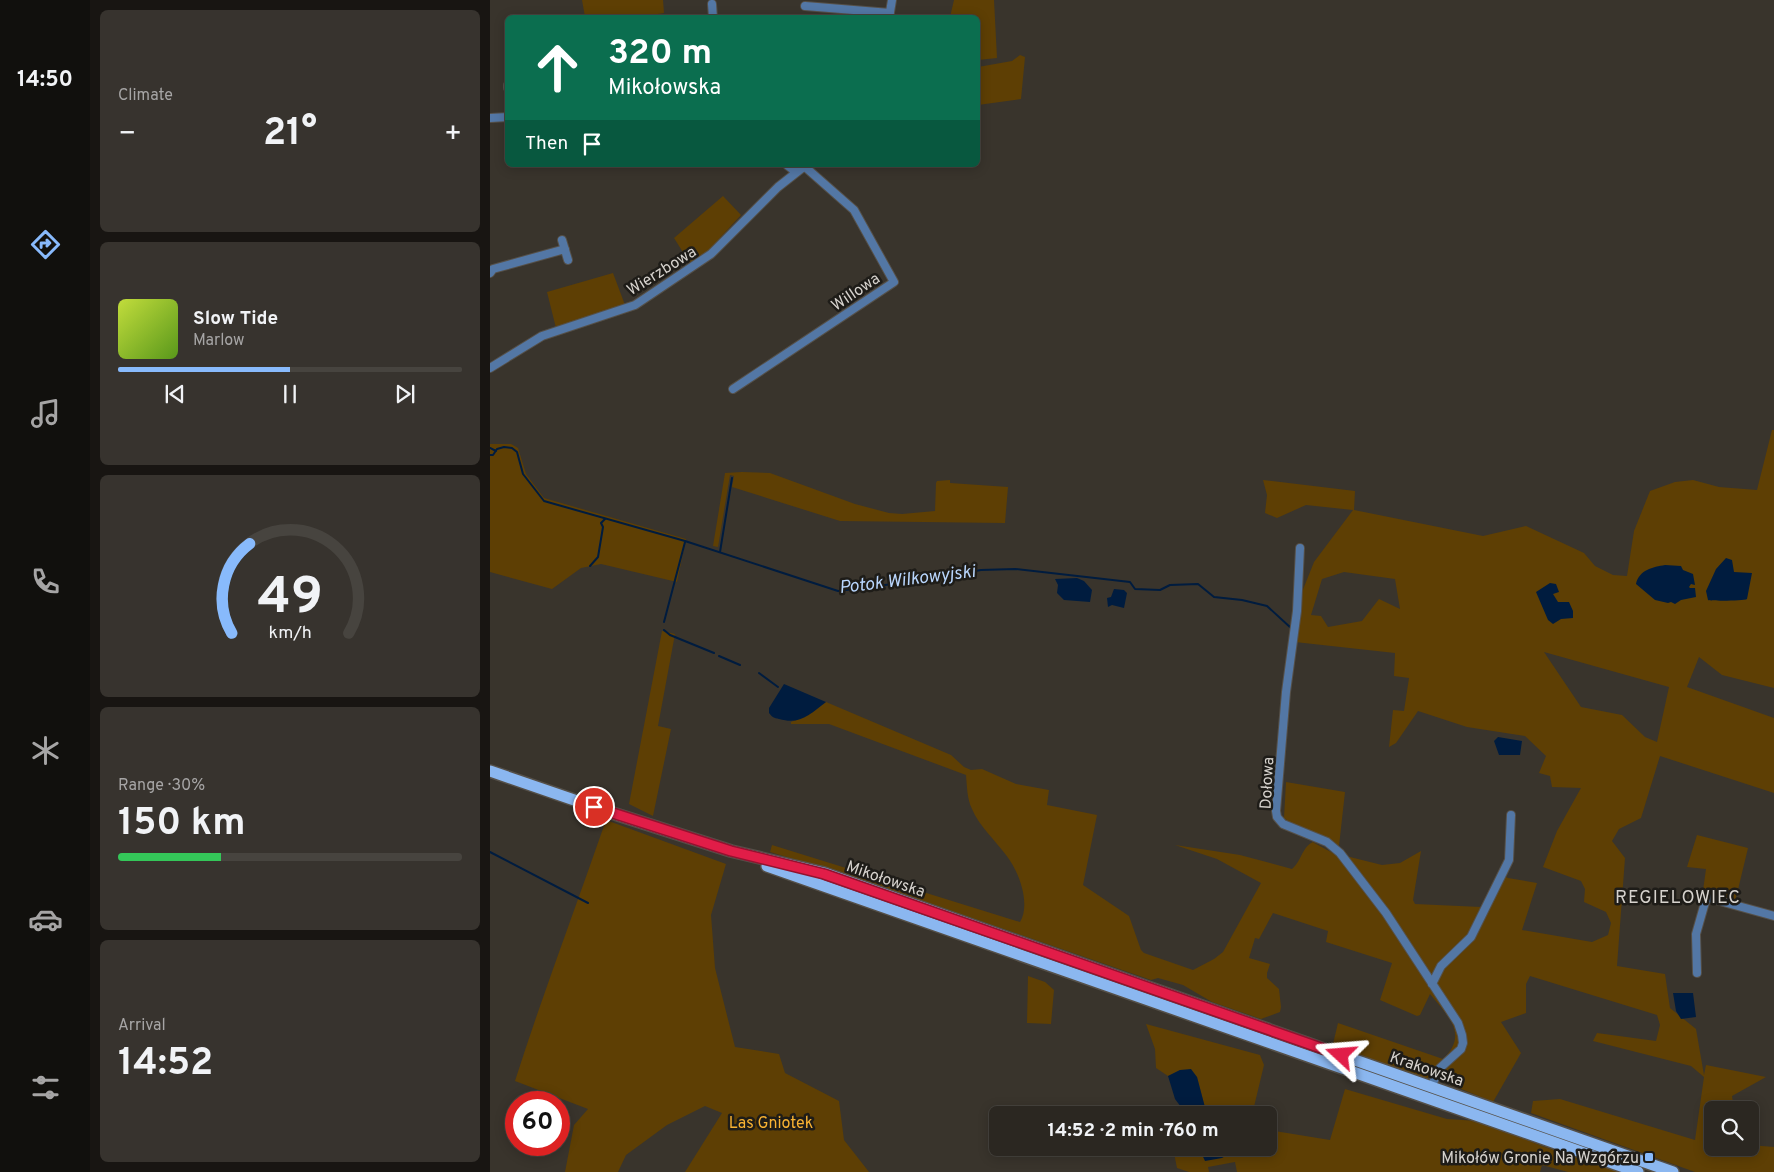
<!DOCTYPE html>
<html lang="en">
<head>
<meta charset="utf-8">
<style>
	body { margin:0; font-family:Overpass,sans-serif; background:#37332e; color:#f1f3f6; height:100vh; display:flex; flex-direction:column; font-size:19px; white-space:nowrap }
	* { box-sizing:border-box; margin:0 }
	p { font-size:16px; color:#a6a5a5 }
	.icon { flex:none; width:28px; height:28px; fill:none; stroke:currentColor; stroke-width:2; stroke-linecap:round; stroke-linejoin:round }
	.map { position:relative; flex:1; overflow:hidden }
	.sheet { display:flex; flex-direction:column; gap:10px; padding:10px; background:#181512; width:400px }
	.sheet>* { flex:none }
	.hud { position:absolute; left:15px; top:15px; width:475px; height:152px; border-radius:8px; box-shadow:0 2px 12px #0003,0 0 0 1px #47443f; background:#0b6e4f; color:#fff; overflow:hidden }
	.controls { position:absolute; left:1214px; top:1101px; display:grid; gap:10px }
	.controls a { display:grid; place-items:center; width:55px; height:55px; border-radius:8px; background:#2b2721; box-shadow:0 2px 12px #0003,0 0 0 1px #47443f; font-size:25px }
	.speed { position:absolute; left:15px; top:1091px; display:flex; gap:10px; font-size:25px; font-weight:700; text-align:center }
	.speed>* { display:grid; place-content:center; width:65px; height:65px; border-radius:50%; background:#2b2721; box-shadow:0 2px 12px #0003,0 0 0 1px #47443f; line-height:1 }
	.speed .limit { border:8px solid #d22; background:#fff; color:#111 }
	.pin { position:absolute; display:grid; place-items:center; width:42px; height:42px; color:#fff; margin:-21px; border:2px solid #fff; border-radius:50%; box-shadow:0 1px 5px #0007 }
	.me { position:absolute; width:55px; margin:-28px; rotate:289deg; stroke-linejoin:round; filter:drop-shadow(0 0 4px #0008) }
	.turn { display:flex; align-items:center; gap:18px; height:105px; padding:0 20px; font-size:22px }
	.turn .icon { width:65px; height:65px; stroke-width:2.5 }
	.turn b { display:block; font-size:35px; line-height:42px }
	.then { display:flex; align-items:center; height:48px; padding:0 20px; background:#0003; gap:10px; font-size:19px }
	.big { font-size:38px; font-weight:700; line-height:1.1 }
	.sheet .card { flex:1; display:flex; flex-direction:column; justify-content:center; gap:8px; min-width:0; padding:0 18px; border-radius:8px; background:#37332e }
	.sheet .dial { align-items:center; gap:0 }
	.dial svg { height:130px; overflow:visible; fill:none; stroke:#47443f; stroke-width:7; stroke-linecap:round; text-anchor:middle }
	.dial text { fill:#f1f3f6; stroke:none }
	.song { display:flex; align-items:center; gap:15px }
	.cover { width:60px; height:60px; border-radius:8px; background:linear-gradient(135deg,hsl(70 70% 55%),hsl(90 70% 35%)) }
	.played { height:5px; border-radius:2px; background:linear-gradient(90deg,#88bafc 50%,#47443f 50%) }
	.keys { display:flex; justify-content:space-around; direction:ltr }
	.heat { display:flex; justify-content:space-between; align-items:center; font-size:28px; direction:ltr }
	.charge { height:8px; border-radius:4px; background:linear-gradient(90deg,#34c759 30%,#47443f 0) }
	.trip { position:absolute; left:499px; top:1106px; width:288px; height:50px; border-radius:8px; background:#2b2721; box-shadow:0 2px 12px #0003,0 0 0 1px #47443f; font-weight:700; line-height:50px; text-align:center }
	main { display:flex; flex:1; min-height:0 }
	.tab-bar { display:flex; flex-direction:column; width:90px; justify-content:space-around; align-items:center; background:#11100d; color:#a6a5a5 }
	.tab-bar .icon { width:35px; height:35px }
	.tab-bar .selected { color:#88bafc }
	.tab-bar b { font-size:22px; color:#f1f3f6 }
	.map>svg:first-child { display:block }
	.green { fill:#5e3f04; fill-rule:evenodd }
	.water { fill:#001c3f }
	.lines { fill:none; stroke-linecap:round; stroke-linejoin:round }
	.stream { stroke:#001c3f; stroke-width:2 }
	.street-casing { stroke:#555049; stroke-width:10 }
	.primary-casing { stroke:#555049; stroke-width:14 }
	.street { stroke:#5377a5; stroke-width:8 }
	.primary { stroke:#8bb7f0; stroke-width:11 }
	.route-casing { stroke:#92132f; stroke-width:12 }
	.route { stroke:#e11d48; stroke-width:9 }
	.poi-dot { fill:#88bafc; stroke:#1e1c18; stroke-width:2 }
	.labels { text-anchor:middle; stroke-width:5; stroke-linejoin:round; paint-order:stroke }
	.street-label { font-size:16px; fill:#d6d2cd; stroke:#1e1c18 }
	.park-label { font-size:16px; fill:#f8b232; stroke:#1e1c18 }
	.poi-label { font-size:16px; fill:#d6d2cd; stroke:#1e1c18; text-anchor:end }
	.water-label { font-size:18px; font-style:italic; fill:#b9d6fd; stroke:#1e1c18 }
	.neighbourhood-label { font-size:18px; letter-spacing:1px; fill:#d6d2cd; stroke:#1e1c18 }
</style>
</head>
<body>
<main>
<nav class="tab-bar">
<b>14:50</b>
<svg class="icon selected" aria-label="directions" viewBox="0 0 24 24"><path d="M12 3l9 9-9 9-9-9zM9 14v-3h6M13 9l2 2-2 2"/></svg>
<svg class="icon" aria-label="music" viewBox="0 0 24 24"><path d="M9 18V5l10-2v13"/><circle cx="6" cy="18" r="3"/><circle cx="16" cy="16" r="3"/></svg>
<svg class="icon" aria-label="phone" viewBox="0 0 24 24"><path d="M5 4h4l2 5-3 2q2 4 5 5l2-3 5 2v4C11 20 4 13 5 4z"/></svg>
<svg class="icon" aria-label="climate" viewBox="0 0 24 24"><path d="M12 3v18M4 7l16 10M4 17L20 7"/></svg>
<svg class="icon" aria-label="car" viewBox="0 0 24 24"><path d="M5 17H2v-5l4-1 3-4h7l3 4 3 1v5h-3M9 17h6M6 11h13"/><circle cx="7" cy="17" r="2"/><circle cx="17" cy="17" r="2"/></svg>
<svg class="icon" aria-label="filters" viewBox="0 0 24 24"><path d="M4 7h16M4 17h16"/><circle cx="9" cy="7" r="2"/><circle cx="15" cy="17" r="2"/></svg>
</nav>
<section class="sheet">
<div class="card"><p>Climate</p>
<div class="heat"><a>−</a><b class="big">21°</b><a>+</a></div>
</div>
<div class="card">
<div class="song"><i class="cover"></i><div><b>Slow Tide</b><p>Marlow</p></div></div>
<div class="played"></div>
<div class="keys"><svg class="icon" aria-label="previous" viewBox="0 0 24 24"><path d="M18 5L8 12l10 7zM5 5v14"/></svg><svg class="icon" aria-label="pause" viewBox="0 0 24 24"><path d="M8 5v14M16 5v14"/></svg><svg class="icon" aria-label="next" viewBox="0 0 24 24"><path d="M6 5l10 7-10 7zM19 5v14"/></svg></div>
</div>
<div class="card dial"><svg viewBox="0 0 100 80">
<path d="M14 69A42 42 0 1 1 86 69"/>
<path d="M14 69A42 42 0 0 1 25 14" stroke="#88bafc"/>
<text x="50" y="56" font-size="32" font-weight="700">49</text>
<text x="50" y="72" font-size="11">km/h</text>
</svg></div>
<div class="card"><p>Range · 30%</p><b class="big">150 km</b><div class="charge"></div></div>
<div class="card"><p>Arrival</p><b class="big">14:52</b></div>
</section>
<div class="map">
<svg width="1284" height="1172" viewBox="0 0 1284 1172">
	<rect width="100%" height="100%" fill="#39342c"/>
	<path class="green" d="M92,0H173L174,13L150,17H95Z
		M464,0H504L507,58L488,60V18L460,17Z
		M530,55L535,57L531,99L488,105V67L522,61Z
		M233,196L251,215L218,251L201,265L184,238Z
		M123,273L135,305L66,328L57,292Z
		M1282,430H1284V688L1232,675L1209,657L1197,687L1284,718V793L1170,756L1151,818L1129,829L1122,841L1135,858L1127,966L1175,974L1180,1008L1206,1029L1214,1075L1216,1065L1276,1077L1242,1096L1244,1110H1222V1148H1260V1145L1284,1147V1172H1205L1041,1113L1043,1101L1070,1099L1205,1140L1214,1077L1201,1066L1103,1041L1107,1033L1166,1041L1170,1025L1167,1015L1040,976L1036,984V1013L1011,1022L1031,1053L1003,1102L949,1080L952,1060L937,1079L842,1048L848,1023L953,1059C979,1034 958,1016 940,994L930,1015L927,1016L890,1000L902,963L836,942L838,931L783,913L769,939L765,938L759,958L780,964L777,973V978L789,989L791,1007L790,1012L771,1019L722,1002L693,985L668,978L661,980L366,878L280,852L282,845L530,922C541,904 529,871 516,855C505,840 489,826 482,809C477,799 477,786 476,775L339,724H301V722L323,712L336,702L461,755L474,767L481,770L492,769L526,784L559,790L557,805L607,815L593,885L639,916L651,950L654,953L703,970L724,959L733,952L771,883L727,859L685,845L750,855L802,869C811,862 812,847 823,842C835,850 849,853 855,867L856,856L892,865L910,863L931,851L923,900L925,904L991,907L1009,873L1018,878L1047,883L1032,930L1102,942L1118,935L1121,923L1116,912L1094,902L1095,889L1091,881L1053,867L1067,831L1091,788L1062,787L1060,776L1049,773L1056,756L1035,736L977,727L928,711L906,743L899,747L903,710L914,711L919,678L904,676L905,653L805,642L804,612L824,562L863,510L816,505L787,518L775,513L777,495L773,480L865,491L864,510L993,536L1036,526L1094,553L1105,566L1123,575L1137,576L1144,531L1160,491L1185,482L1203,480L1229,487L1267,490ZM854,572L905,579L910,609L889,599L872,621L838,627L831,616L821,615L832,579ZM1054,652L1179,687L1167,742L1155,737L1132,715L1091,707Z
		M0,444H21L28,448L36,474L54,498L196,539L187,582L111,564L91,568L62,589L0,572Z
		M252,472L280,473L365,504L399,513L412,514L445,511L446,483L447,481L460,480V483L518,487L515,523L350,521L242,487L244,476L240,475L228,547L223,546L235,473Z
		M172,631L185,634L168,726L181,729L163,816L139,804Z
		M796,782L855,792L849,846L801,823L794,818Z
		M116,820L236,864L221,915L225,968L245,1047L289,1054L295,1073L349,1101L354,1140L379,1172H195L232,1113L215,1106L177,1125L136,1155L128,1172H75L84,1125L98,1109L25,1081C53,993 86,907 116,820Z
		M1207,835L1258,848L1245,902L1212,898L1216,869L1197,867Z
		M351,885L1171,1172H1162L350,888Z
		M538,976L555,982L564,990L561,1024L537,1023Z
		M656,1024L770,1055L774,1065L762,1115H717L707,1077L690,1070L678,1076L666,1068L665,1049Z
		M855,1089L957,1119L988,1121L1055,1147L1130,1172H1078L1052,1165L1050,1172H747L745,1162L718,1167L719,1172H699L687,1168L683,1148H709L712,1154L742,1152L743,1148H778V1130L840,1140Z"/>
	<path class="water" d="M1236,558L1242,560L1244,572L1262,573L1257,599C1254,601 1221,601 1218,600L1216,591L1226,569Z
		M1175,565L1191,566L1193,570L1203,574L1205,585L1201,584L1199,587L1200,588H1205L1206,597L1191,600L1185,604L1181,602L1178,603L1165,600L1146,584C1149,570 1163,567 1175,565Z
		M587,578L594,581L602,590L600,602L574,600L567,593L568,585L565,579Z
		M1060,583L1066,584L1069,592L1063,594L1068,602H1079L1083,611V618L1071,619L1063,624L1058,620L1046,592Z
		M624,589L634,590L637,593L634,608L622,605L618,607L617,598L621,597Z
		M294,684L336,702C319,715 310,725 289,719C284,718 282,717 279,713V708Z
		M1008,737L1032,741L1030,755H1009L1004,741Z
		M1183,993H1203L1206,1017L1191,1019L1186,1011Z
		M701,1069L707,1077L717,1115H697L685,1099L678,1076L690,1070Z
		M709,1148H743L742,1152L732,1158L715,1161Z"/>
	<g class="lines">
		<path class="stream" d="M0,448L6,451
			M0,455H3L7,449L14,447L22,448L27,452L33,474L54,501L61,503L195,541L348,591L426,581L491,570L525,569L640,582L645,589L670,590L680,585L708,584L724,597L752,600L777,606L801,628
			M230,552L242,478
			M100,566L108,557L113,527L111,523L115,519
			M174,622L195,542
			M174,630L180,635L224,653
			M229,656L250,665
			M269,673L288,687
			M0,852L98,903"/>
		<defs>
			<path id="street" d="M222,4L223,18
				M315,6L400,13
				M399,18L402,0
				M18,85V88
				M0,118L18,117
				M297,165L306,172
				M72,240L78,260
				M0,273L3,269L75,249
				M0,368L52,336L145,305L221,254L288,187L316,165
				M243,389L404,282L364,210L314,166
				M810,548L807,611L796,692L786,811L787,817L793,824L837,842L850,853L896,913L968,1023L972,1035L973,1043L971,1049L950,1068L941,1087
				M1207,973L1206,934L1216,899L1219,898L1284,916
				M942,984L951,966L981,937L1019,860L1021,815"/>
			<path id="primary" d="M0,771L122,813L241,851L334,873L1183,1172
				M277,866L1148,1172"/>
		</defs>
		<use href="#street" class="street-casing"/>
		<use href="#primary" class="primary-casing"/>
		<use href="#street" class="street"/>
		<use href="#primary" class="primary"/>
	</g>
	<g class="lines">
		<defs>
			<path id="route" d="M104,807L241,851L334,874L851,1055"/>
		</defs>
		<use href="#route" class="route-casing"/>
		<use href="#route" class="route"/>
	</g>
	<rect class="poi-dot" x="1154" y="1152" width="10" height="10" rx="2.5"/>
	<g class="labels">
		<g class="street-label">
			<text transform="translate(171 270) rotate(-32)" y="6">Wierzbowa</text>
			<text transform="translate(365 291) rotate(-34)" y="6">Willowa</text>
			<text transform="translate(776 783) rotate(-87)" y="6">Dołowa</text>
			<text transform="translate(396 878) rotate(19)" y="6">Mikołowska</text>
			<text transform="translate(937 1068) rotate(19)" y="6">Krakowska</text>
		</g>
		<g class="park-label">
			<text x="281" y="1128">Las Gniotek</text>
		</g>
		<g class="poi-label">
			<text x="1149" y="1163">Mikołów Gronie Na Wzgórzu</text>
		</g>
		<g class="water-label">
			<text transform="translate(417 579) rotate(-7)" y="6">Potok Wilkowyjski</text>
		</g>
		<g class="neighbourhood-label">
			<text x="1188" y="903">REGIELOWIEC</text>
		</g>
	</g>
</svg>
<div class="controls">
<a><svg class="icon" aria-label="search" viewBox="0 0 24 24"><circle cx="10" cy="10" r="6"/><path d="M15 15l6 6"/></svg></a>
</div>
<div class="speed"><div class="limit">60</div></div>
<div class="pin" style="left:104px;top:807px;background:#d93025"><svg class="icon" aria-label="arrive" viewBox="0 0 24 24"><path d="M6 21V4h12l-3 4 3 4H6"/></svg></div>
<svg class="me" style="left:851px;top:1055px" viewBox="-20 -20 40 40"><path d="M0-17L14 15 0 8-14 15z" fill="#e11d48" stroke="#fff" stroke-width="4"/></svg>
<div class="trip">14:52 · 2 min · 760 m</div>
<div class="hud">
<div class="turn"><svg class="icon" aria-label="ahead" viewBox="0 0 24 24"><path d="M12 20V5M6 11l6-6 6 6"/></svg><div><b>320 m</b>Mikołowska</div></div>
<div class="then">Then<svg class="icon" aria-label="arrive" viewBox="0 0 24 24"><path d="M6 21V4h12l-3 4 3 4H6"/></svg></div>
</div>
</div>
</main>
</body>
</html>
